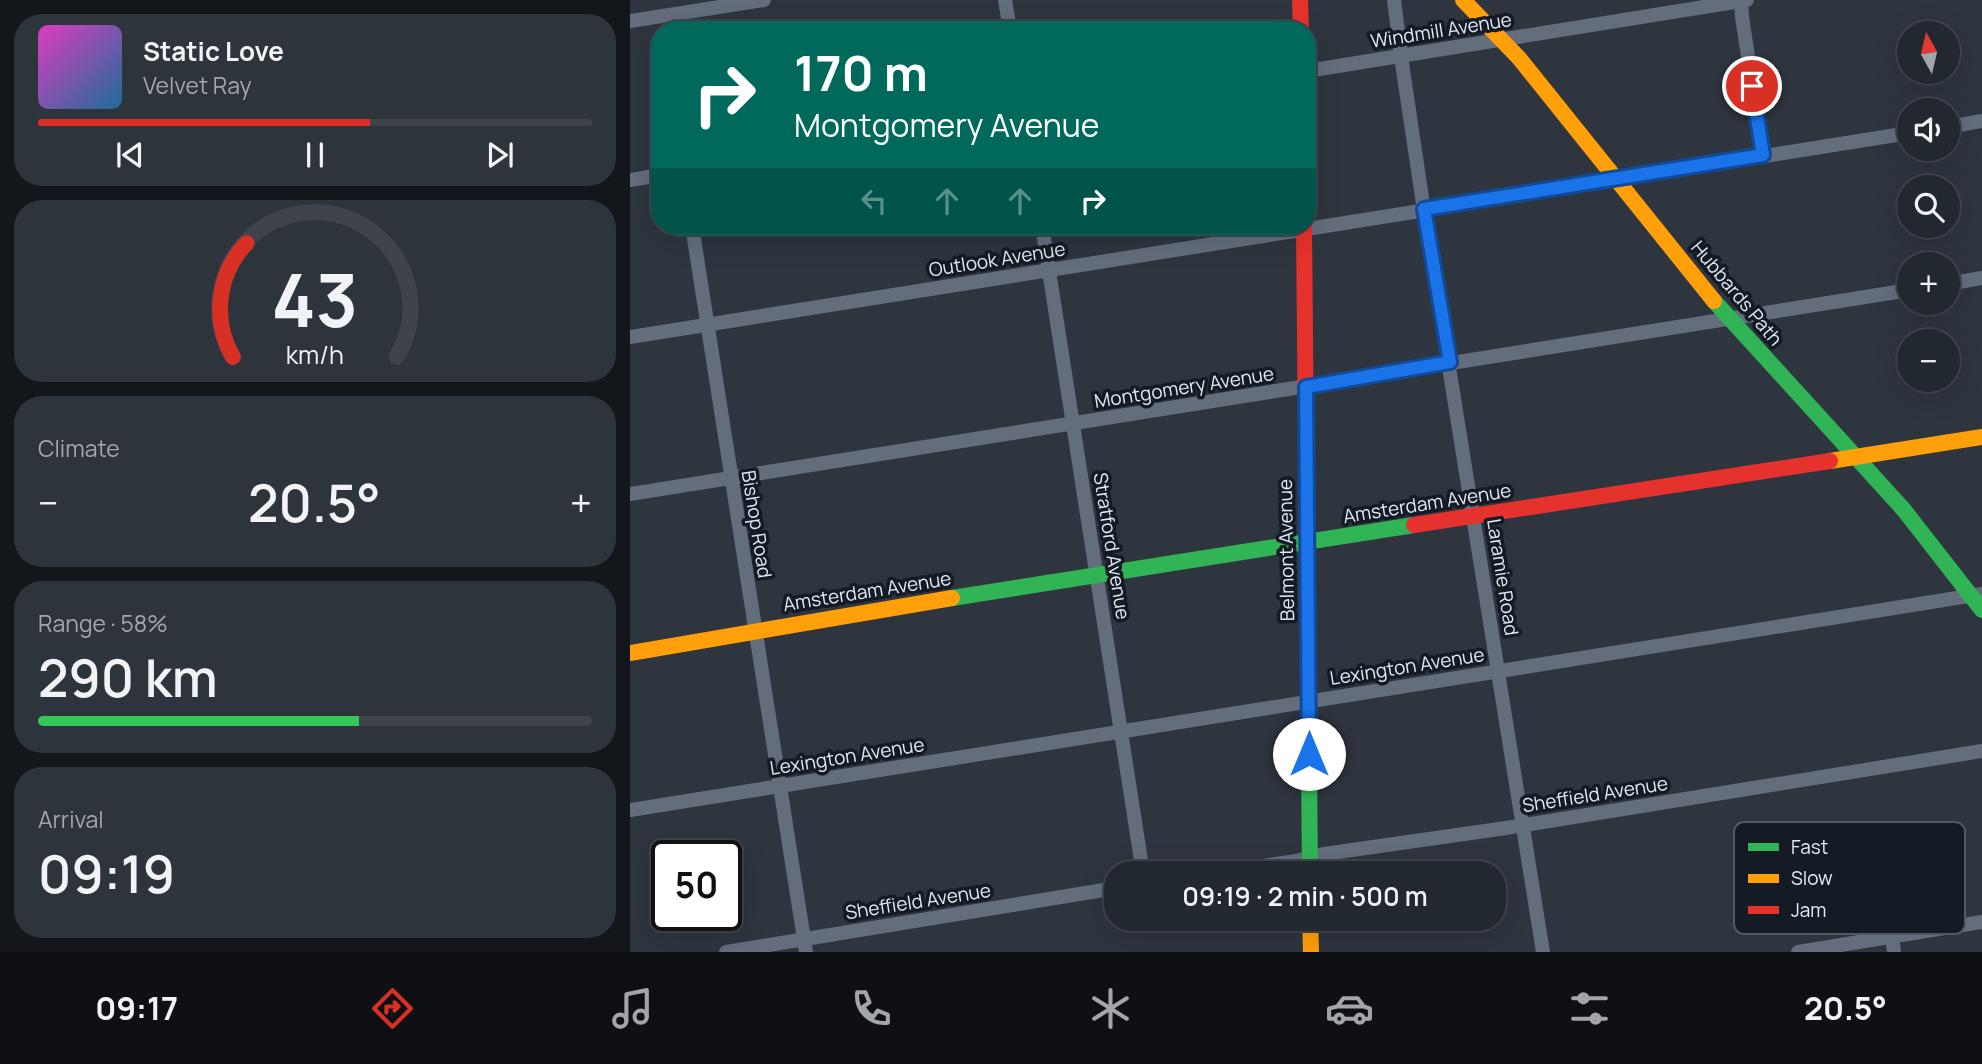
<!DOCTYPE html>
<html lang="en">
<head>
<meta charset="utf-8">
<style>
	body { margin:0; font-family:Manrope,sans-serif; background:#2e343b; color:#f1f3f6; height:100vh; display:flex; flex-direction:column; font-size:26px; white-space:nowrap }
	* { box-sizing:border-box; margin:0 }
	p { font-size:23px; color:#a2a6aa }
	.icon { flex:none; width:38px; height:38px; fill:none; stroke:currentColor; stroke-width:2; stroke-linecap:round; stroke-linejoin:round }
	.map { position:relative; flex:1; overflow:hidden }
	.sheet { display:flex; flex-direction:column; gap:14px; padding:14px; background:#13161a; width:630px }
	.sheet>* { flex:none }
	.guide { position:absolute; left:21px; top:21px; width:665px; height:214px; border-radius:28px; box-shadow:0 7px 28px #0002,0 0 0 2px #3f444b; background:#00695c; color:#fff; overflow:hidden }
	.needle { width:46px; rotate:352deg }
	.controls { position:absolute; left:1267px; top:21px; display:grid; gap:14px }
	.controls a { display:grid; place-items:center; width:63px; height:63px; border-radius:50%; background:#22282f; box-shadow:0 7px 28px #0002,0 0 0 2px #3f444b; font-size:35px }
	.speed { position:absolute; left:21px; top:840px; display:flex; gap:14px; font-size:35px; font-weight:700; text-align:center }
	.speed>* { display:grid; place-content:center; width:91px; height:91px; border-radius:50%; background:#22282f; box-shadow:0 7px 28px #0002,0 0 0 2px #3f444b; line-height:1 }
	.speed .limit { border:4px solid #111; border-radius:10px; background:#fff; color:#111 }
	.pin { position:absolute; display:grid; place-items:center; width:60px; height:60px; color:#fff; margin:-30px; border:4px solid #fff; border-radius:50%; box-shadow:0 2px 7px #0007 }
	.me { position:absolute; width:77px; margin:-38px; rotate:0deg; stroke-linejoin:round; filter:drop-shadow(0 0 5px #0008) }
	.turn { display:flex; align-items:center; gap:24px; height:147px; padding:0 28px; font-size:32px }
	.turn .icon { width:91px; height:91px; stroke-width:2.5 }
	.turn b { display:block; font-size:49px; line-height:60px }
	.lanes { display:flex; align-items:center; height:66px; padding:0 28px; background:#0003; justify-content:center; gap:35px; direction:ltr }
	.lanes .off { opacity:.35 }
	.big { font-size:52px; font-weight:600; line-height:1.1 }
	.sheet .tile { flex:1; display:flex; flex-direction:column; justify-content:center; gap:10px; min-width:0; padding:0 24px; border-radius:28px; background:#2e343b }
	.sheet .dial { align-items:center; gap:0 }
	.dial svg { height:182px; overflow:visible; fill:none; stroke:#3f444b; stroke-width:7; stroke-linecap:round; text-anchor:middle }
	.dial text { fill:#f1f3f6; stroke:none }
	.song { display:flex; align-items:center; gap:21px }
	.cover { width:84px; height:84px; border-radius:10px; background:linear-gradient(135deg,hsl(310 70% 55%),hsl(200 70% 35%)) }
	.played { height:7px; border-radius:4px; background:linear-gradient(90deg,#d93025 60%,#3f444b 60%) }
	.keys { display:flex; justify-content:space-around; direction:ltr }
	.heat { display:flex; justify-content:space-between; align-items:center; font-size:38px; direction:ltr }
	.charge { height:10px; border-radius:5px; background:linear-gradient(90deg,#34c759 58%,#3f444b 0) }
	.trip { position:absolute; left:474px; top:861px; width:402px; height:70px; border-radius:28px; background:#22282f; box-shadow:0 7px 28px #0002,0 0 0 2px #3f444b; font-weight:600; line-height:70px; text-align:center }
	.dock { display:flex; height:112px; justify-content:space-around; align-items:center; background:#0e1013; color:#a2a6aa }
	.dock .icon { width:49px; height:49px }
	.dock .current { color:#d93025 }
	.dock b { font-size:32px; color:#f1f3f6 }
	main { display:flex; flex:1; min-height:0 }
	.map>svg:first-child { display:block }
	.lines { fill:none; stroke-linecap:round; stroke-linejoin:round }
	.street { stroke:#636d7c; stroke-width:14 }
	.fast { stroke:#30b455; stroke-width:16 }
	.slow { stroke:#ff9f0a; stroke-width:16 }
	.jam { stroke:#e5322d; stroke-width:16 }
	.route-casing { stroke:#114b97; stroke-width:18 }
	.route { stroke:#1a73e8; stroke-width:12 }
	.labels { text-anchor:middle; stroke-width:7; stroke-linejoin:round; paint-order:stroke }
	.street-label { font-size:19px; fill:#e1eaf6; stroke:#151b24 }
	.key { fill:#151b24; stroke:#525963; stroke-width:2 }
	.key-label { font-size:19px; fill:#e1eaf6 }
</style>
</head>
<body>
<main>
<section class="sheet">
<div class="tile">
<div class="song"><i class="cover"></i><div><b>Static Love</b><p>Velvet Ray</p></div></div>
<div class="played"></div>
<div class="keys"><svg class="icon" aria-label="previous" viewBox="0 0 24 24"><path d="M18 5L8 12l10 7zM5 5v14"/></svg><svg class="icon" aria-label="pause" viewBox="0 0 24 24"><path d="M8 5v14M16 5v14"/></svg><svg class="icon" aria-label="next" viewBox="0 0 24 24"><path d="M6 5l10 7-10 7zM19 5v14"/></svg></div>
</div>
<div class="tile dial"><svg viewBox="0 0 100 80">
<path d="M14 69A42 42 0 1 1 86 69"/>
<path d="M14 69A42 42 0 0 1 20 19" stroke="#d93025"/>
<text x="50" y="56" font-size="32" font-weight="700">43</text>
<text x="50" y="72" font-size="11">km/h</text>
</svg></div>
<div class="tile"><p>Climate</p>
<div class="heat"><a>−</a><b class="big">20.5°</b><a>+</a></div>
</div>
<div class="tile"><p>Range · 58%</p><b class="big">290 km</b><div class="charge"></div></div>
<div class="tile"><p>Arrival</p><b class="big">09:19</b></div>
</section>
<div class="map">
<svg width="1352" height="952" viewBox="0 0 1352 952">
	<rect width="100%" height="100%" fill="#2e353f"/>
	<g class="lines">
		<path class="street" d="M375,0L380,30
			M764,0L773,70L796,224L913,952
			M1111,0L1112,17L1133,155
			M0,21L134,0
			M677,71L1117,0
			M1318,127L1352,121
			M0,180L30,175
			M62,226L176,952
			M412,226L513,873
			M1318,284L1352,278
			M0,337L1279,133
			M0,494L1279,290
			M0,810L1352,594
			M584,873L666,861L694,854L876,828L1352,751
			M1262,937L1264,952
			M96,952L486,888
			M1168,952L1352,922"/>
		<path class="fast" d="M1084,301L1274,510L1352,610
			M677,552L680,873
			M322,598L784,525"/>
		<path class="slow" d="M833,0L889,58L1084,301
			M1200,461L1352,437
			M0,653L322,598
			M680,919L681,952"/>
		<path class="jam" d="M670,0L671,30
			M674,226L677,552
			M784,525L1200,461"/>
	</g>
	<g class="lines">
		<defs>
			<path id="route" d="M679,754L676,387L820,362L794,209L1133,155L1122,86"/>
		</defs>
		<use href="#route" class="route-casing"/>
		<use href="#route" class="route"/>
	</g>
	<g class="labels">
		<g class="street-label">
			<text transform="translate(811 30) rotate(-9)" y="7">Windmill Avenue</text>
			<text transform="translate(367 259) rotate(-9)" y="7">Outlook Avenue</text>
			<text transform="translate(1107 293) rotate(50)" y="7">Hubbards Path</text>
			<text transform="translate(554 387) rotate(-9)" y="7">Montgomery Avenue</text>
			<text transform="translate(797 503) rotate(-9)" y="7">Amsterdam Avenue</text>
			<text transform="translate(127 524) rotate(81)" y="7">Bishop Road</text>
			<text transform="translate(482 546) rotate(81)" y="7">Stratford Avenue</text>
			<text transform="translate(656 550) rotate(-91)" y="7">Belmont Avenue</text>
			<text transform="translate(873 577) rotate(81)" y="7">Laramie Road</text>
			<text transform="translate(237 591) rotate(-9)" y="7">Amsterdam Avenue</text>
			<text transform="translate(777 666) rotate(-9)" y="7">Lexington Avenue</text>
			<text transform="translate(217 756) rotate(-9)" y="7">Lexington Avenue</text>
			<text transform="translate(965 794) rotate(-9)" y="7">Sheffield Avenue</text>
			<text transform="translate(288 901) rotate(-9)" y="7">Sheffield Avenue</text>
		</g>
	</g>
	<rect x="1104" y="822" width="231" height="112" rx="10" class="key"/>
	<rect x="1118" y="843" width="31" height="8" fill="#30b455"/>
	<rect x="1118" y="874" width="31" height="9" fill="#ff9f0a"/>
	<rect x="1118" y="906" width="31" height="8" fill="#e5322d"/>
	<g class="key-label">
		<text x="1161" y="854">Fast</text>
		<text x="1161" y="885">Slow</text>
		<text x="1161" y="917">Jam</text>
	</g>
</svg>
<div class="controls">
<a><svg class="needle" viewBox="-14 -14 28 28"><path d="M0-13l5 13h-10z" fill="#e53935"/><path d="M0 13l5-13h-10z" fill="#a2a6aa"/></svg></a>
<a><svg class="icon" aria-label="sound" viewBox="0 0 24 24"><path d="M4 9h4l5-4v14l-5-4H4zM17 9q2 3 0 6"/></svg></a>
<a><svg class="icon" aria-label="search" viewBox="0 0 24 24"><circle cx="10" cy="10" r="6"/><path d="M15 15l6 6"/></svg></a>
<a>+</a>
<a>−</a>
</div>
<div class="speed"><div class="limit">50</div></div>
<div class="pin" style="left:1122px;top:86px;background:#d93025"><svg class="icon" aria-label="arrive" viewBox="0 0 24 24"><path d="M6 21V4h12l-3 4 3 4H6"/></svg></div>
<svg class="me" style="left:679px;top:754px" viewBox="-20 -20 40 40"><circle r="19" fill="#fff"/><path d="M0-13L10 11 0 6-10 11z" fill="#1a73e8"/></svg>
<div class="trip">09:19 · 2 min · 500 m</div>
<div class="guide">
<div class="turn"><svg class="icon" aria-label="right" viewBox="0 0 24 24"><path d="M7 20v-9h11M14 6l5 5-5 5"/></svg><div><b>170 m</b>Montgomery Avenue</div></div>
<div class="lanes"><svg class="icon off" aria-label="left" viewBox="0 0 24 24"><path d="M17 20v-9H6M10 6l-5 5 5 5"/></svg><svg class="icon off" aria-label="ahead" viewBox="0 0 24 24"><path d="M12 20V5M6 11l6-6 6 6"/></svg><svg class="icon off" aria-label="ahead" viewBox="0 0 24 24"><path d="M12 20V5M6 11l6-6 6 6"/></svg><svg class="icon" aria-label="right" viewBox="0 0 24 24"><path d="M7 20v-9h11M14 6l5 5-5 5"/></svg></div>
</div>
</div>
</main>
<nav class="dock">
<b>09:17</b>
<svg class="icon current" aria-label="directions" viewBox="0 0 24 24"><path d="M12 3l9 9-9 9-9-9zM9 14v-3h6M13 9l2 2-2 2"/></svg>
<svg class="icon" aria-label="music" viewBox="0 0 24 24"><path d="M9 18V5l10-2v13"/><circle cx="6" cy="18" r="3"/><circle cx="16" cy="16" r="3"/></svg>
<svg class="icon" aria-label="phone" viewBox="0 0 24 24"><path d="M5 4h4l2 5-3 2q2 4 5 5l2-3 5 2v4C11 20 4 13 5 4z"/></svg>
<svg class="icon" aria-label="climate" viewBox="0 0 24 24"><path d="M12 3v18M4 7l16 10M4 17L20 7"/></svg>
<svg class="icon" aria-label="car" viewBox="0 0 24 24"><path d="M5 17H2v-5l4-1 3-4h7l3 4 3 1v5h-3M9 17h6M6 11h13"/><circle cx="7" cy="17" r="2"/><circle cx="17" cy="17" r="2"/></svg>
<svg class="icon" aria-label="filters" viewBox="0 0 24 24"><path d="M4 7h16M4 17h16"/><circle cx="9" cy="7" r="2"/><circle cx="15" cy="17" r="2"/></svg>
<b>20.5°</b>
</nav>
</body>
</html>
